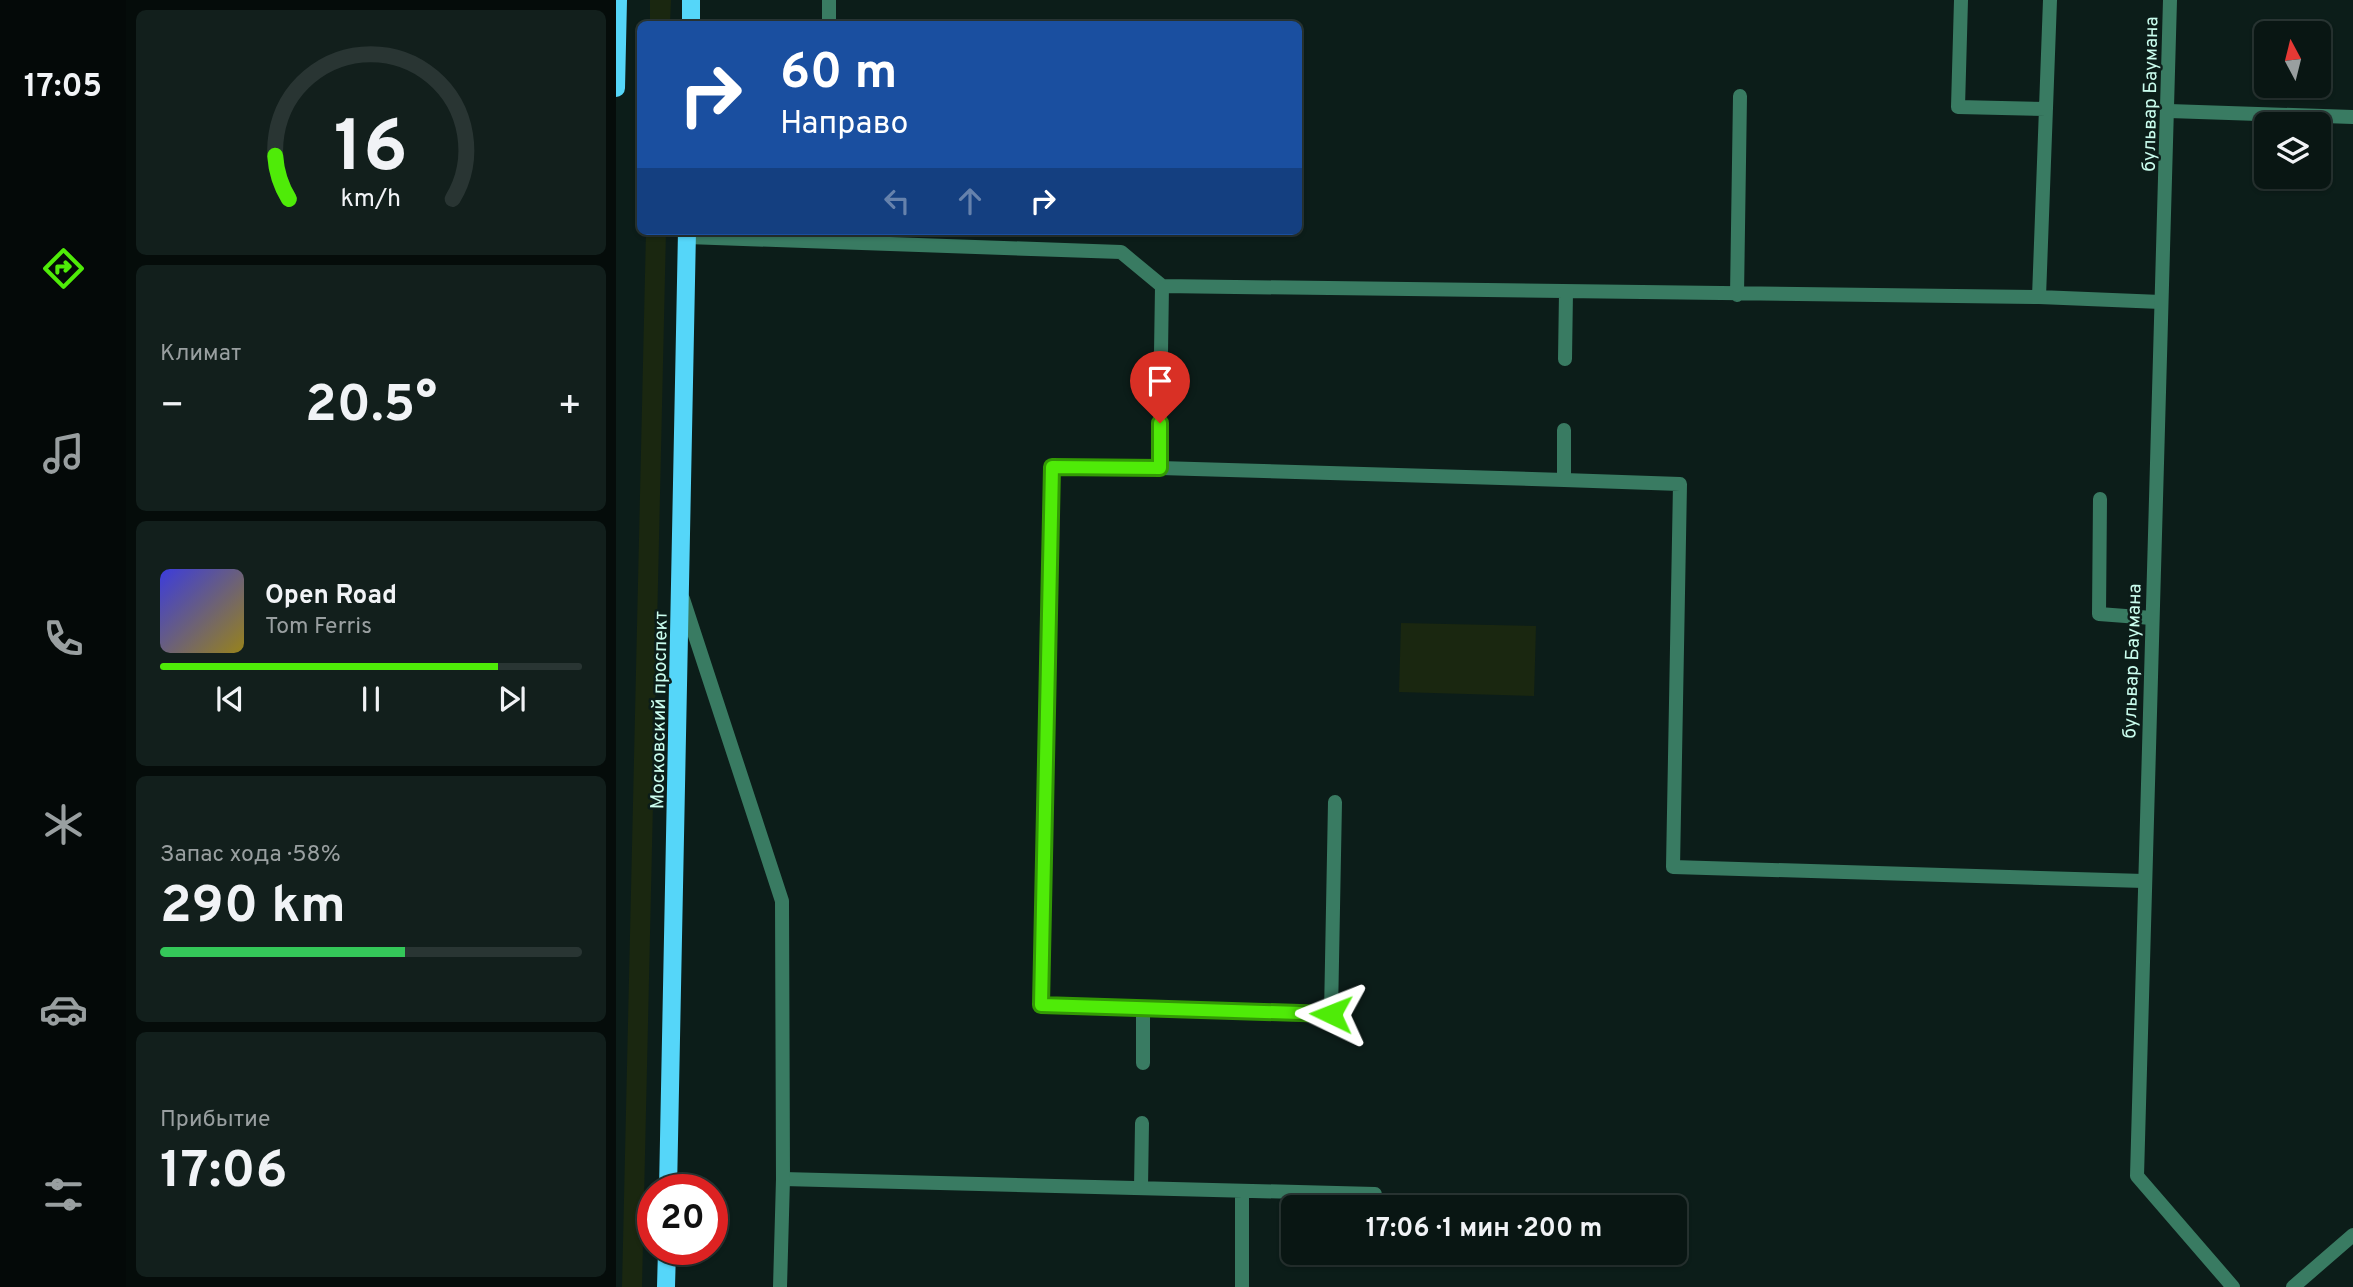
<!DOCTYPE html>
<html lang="ru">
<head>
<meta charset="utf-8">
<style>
	body { margin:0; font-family:Overpass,sans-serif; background:#121f1c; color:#f1f3f6; height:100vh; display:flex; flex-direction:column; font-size:26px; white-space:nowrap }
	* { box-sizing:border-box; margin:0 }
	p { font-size:23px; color:#999fa0 }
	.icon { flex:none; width:38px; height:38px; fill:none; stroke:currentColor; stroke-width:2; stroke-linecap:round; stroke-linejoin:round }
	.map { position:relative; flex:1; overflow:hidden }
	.side { display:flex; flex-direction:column; gap:10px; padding:10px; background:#050c0a; width:490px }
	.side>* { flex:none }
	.hud { position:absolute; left:21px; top:21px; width:665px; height:214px; border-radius:10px; box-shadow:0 2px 5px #0004,0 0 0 2px #293533; background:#1a4fa0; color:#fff; overflow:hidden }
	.needle { width:46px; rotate:353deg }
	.fabs { position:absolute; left:1638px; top:21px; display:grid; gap:14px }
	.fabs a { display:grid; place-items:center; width:77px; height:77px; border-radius:10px; background:#091613; box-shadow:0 2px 5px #0004,0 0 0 2px #293533; font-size:35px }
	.speed { position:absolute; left:21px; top:1174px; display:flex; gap:14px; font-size:35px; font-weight:700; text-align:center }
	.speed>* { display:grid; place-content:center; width:91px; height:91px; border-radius:50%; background:#091613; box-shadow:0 2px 5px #0004,0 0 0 2px #293533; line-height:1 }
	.speed .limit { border:10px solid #d22; background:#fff; color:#111 }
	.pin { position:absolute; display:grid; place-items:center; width:60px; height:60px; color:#fff; margin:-72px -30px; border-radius:50% 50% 50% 0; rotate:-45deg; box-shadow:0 0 7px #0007 }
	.pin .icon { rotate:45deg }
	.me { position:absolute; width:77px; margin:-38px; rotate:272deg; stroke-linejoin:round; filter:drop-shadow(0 0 5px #0008) }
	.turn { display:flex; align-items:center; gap:24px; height:147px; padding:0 28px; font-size:32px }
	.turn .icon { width:91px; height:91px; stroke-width:2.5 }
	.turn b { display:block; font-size:49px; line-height:60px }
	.lanes { display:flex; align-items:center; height:66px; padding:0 28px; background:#0003; justify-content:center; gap:35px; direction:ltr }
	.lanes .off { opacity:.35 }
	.big { font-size:52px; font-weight:700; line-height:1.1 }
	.side .widget { flex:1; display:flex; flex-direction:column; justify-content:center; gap:10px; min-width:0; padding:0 24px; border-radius:10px; background:#121f1c }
	.side .dial { align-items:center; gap:0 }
	.dial svg { height:182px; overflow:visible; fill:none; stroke:#293533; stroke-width:7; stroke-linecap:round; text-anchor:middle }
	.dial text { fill:#f1f3f6; stroke:none }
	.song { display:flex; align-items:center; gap:21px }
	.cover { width:84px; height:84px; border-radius:10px; background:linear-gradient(135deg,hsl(240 70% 55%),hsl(50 70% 35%)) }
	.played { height:7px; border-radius:4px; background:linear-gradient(90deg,#4feb08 80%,#293533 80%) }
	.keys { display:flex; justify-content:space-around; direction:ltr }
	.heat { display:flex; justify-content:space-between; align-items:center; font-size:38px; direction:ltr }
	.charge { height:10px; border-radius:5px; background:linear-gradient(90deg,#34c759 58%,#293533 0) }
	.trip { position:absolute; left:665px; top:1195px; width:406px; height:70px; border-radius:10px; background:#091613; box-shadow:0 2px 5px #0004,0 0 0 2px #293533; font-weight:700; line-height:70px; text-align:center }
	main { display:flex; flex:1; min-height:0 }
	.menu { display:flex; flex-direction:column; width:126px; justify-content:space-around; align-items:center; background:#040908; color:#999fa0 }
	.menu .icon { width:49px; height:49px }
	.menu .active { color:#4feb08 }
	.menu b { font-size:32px; color:#f1f3f6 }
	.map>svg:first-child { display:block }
	.green { fill:#1a2710 }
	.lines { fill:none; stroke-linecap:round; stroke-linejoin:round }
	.service { stroke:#397b62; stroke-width:14 }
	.minor { stroke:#397b62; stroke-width:14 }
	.primary { stroke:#55d6f9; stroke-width:18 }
	.route-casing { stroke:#339905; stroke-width:18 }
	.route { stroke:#4feb08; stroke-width:12 }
	.labels { text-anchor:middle; stroke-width:5; stroke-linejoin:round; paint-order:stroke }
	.street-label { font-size:19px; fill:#cafdee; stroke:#0c1d19 }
</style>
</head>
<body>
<main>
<nav class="menu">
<b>17:05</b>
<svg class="icon active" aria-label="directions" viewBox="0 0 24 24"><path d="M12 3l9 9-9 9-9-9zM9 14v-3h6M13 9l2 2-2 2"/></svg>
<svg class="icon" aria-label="music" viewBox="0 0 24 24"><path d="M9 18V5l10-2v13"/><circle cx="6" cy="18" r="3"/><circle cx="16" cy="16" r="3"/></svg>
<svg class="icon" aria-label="phone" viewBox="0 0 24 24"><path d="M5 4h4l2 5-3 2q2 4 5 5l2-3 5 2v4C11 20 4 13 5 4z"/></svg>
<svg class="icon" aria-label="climate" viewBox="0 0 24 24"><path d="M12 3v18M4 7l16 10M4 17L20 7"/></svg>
<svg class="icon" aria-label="car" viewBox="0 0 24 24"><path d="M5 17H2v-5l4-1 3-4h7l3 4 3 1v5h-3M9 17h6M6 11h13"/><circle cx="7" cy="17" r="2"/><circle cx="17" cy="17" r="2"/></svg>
<svg class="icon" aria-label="filters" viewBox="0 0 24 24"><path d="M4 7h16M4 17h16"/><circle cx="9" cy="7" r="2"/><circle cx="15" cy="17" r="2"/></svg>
</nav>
<section class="side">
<div class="widget dial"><svg viewBox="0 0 100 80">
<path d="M14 69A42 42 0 1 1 86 69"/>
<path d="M14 69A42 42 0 0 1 8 50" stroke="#4feb08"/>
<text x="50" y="56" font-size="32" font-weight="700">16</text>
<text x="50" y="72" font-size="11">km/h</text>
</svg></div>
<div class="widget"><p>Климат</p>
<div class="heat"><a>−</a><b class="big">20.5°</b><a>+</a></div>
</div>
<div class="widget">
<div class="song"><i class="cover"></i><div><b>Open Road</b><p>Tom Ferris</p></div></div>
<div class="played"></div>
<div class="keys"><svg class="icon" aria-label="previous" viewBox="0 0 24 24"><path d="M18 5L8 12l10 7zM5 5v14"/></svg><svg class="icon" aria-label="pause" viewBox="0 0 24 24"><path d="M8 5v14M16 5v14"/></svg><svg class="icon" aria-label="next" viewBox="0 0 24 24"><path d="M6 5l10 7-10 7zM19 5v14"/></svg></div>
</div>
<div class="widget"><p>Запас хода · 58%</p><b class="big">290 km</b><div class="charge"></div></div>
<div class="widget"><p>Прибытие</p><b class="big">17:06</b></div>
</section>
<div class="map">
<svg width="1737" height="1287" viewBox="0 0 1737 1287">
	<rect width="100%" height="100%" fill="#0c1d19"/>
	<path class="green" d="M34,0H55L54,24H34Z
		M30,231H50L26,1287H6Z
		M785,623L920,626L918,696L783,692Z"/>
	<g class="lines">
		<path class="service" d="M1345,0L1342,107L1430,109
			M213,24V0
			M1553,111L1737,117
			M71,237L505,252L546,286L1423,297L1545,302
			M1121,295L1124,96
			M1423,297L1434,0
			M545,353L546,286
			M949,359L950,292
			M544,468L948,480V430
			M948,480L1064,484L1057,867L1528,881
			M1484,499L1483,614L1536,618
			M527,1009L715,1014L719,802
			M527,1063V1009L425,1005L436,467L544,468V423
			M167,1179L759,1194
			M525,1188L526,1123
			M626,1287V1191
			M1677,1287L1737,1235"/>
		<path class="minor" d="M1554,0L1521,1176L1617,1287
			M67,599L166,901L167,1179L164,1287"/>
		<path class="primary" d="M75,24V0
			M0,88L2,0
			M52,1190L71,231
			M50,1287L51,1250"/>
	</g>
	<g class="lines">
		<defs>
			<path id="route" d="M544,423V468L436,467L425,1005L715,1014"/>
		</defs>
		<use href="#route" class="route-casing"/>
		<use href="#route" class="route"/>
	</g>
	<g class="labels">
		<g class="street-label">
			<text transform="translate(1533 94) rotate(-89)" y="7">бульвар Баумана</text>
			<text transform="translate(1515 661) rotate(-88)" y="7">бульвар Баумана</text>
			<text transform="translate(42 710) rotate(-89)" y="7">Московский проспект</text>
		</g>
	</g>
</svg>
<div class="fabs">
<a><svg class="needle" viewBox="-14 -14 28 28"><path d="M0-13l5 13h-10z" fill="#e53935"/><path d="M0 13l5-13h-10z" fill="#999fa0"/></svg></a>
<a><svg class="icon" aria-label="layers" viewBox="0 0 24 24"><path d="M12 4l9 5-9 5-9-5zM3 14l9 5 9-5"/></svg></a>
</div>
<div class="speed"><div class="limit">20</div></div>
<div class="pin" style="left:544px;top:423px;background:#d93025"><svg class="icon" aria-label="arrive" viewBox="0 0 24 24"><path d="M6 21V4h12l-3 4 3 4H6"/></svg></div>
<svg class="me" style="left:715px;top:1014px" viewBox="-20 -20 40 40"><path d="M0-17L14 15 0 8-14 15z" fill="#4feb08" stroke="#fff" stroke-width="4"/></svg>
<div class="trip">17:06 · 1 мин · 200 m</div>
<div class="hud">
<div class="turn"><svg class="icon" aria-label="right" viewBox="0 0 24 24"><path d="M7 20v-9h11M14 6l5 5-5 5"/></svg><div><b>60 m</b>Направо</div></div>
<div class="lanes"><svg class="icon off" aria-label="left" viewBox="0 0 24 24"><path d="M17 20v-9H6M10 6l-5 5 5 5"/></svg><svg class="icon off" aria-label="ahead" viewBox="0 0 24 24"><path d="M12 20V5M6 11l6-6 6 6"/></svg><svg class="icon" aria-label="right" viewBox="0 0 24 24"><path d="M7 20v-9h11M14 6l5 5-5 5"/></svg></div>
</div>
</div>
</main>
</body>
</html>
